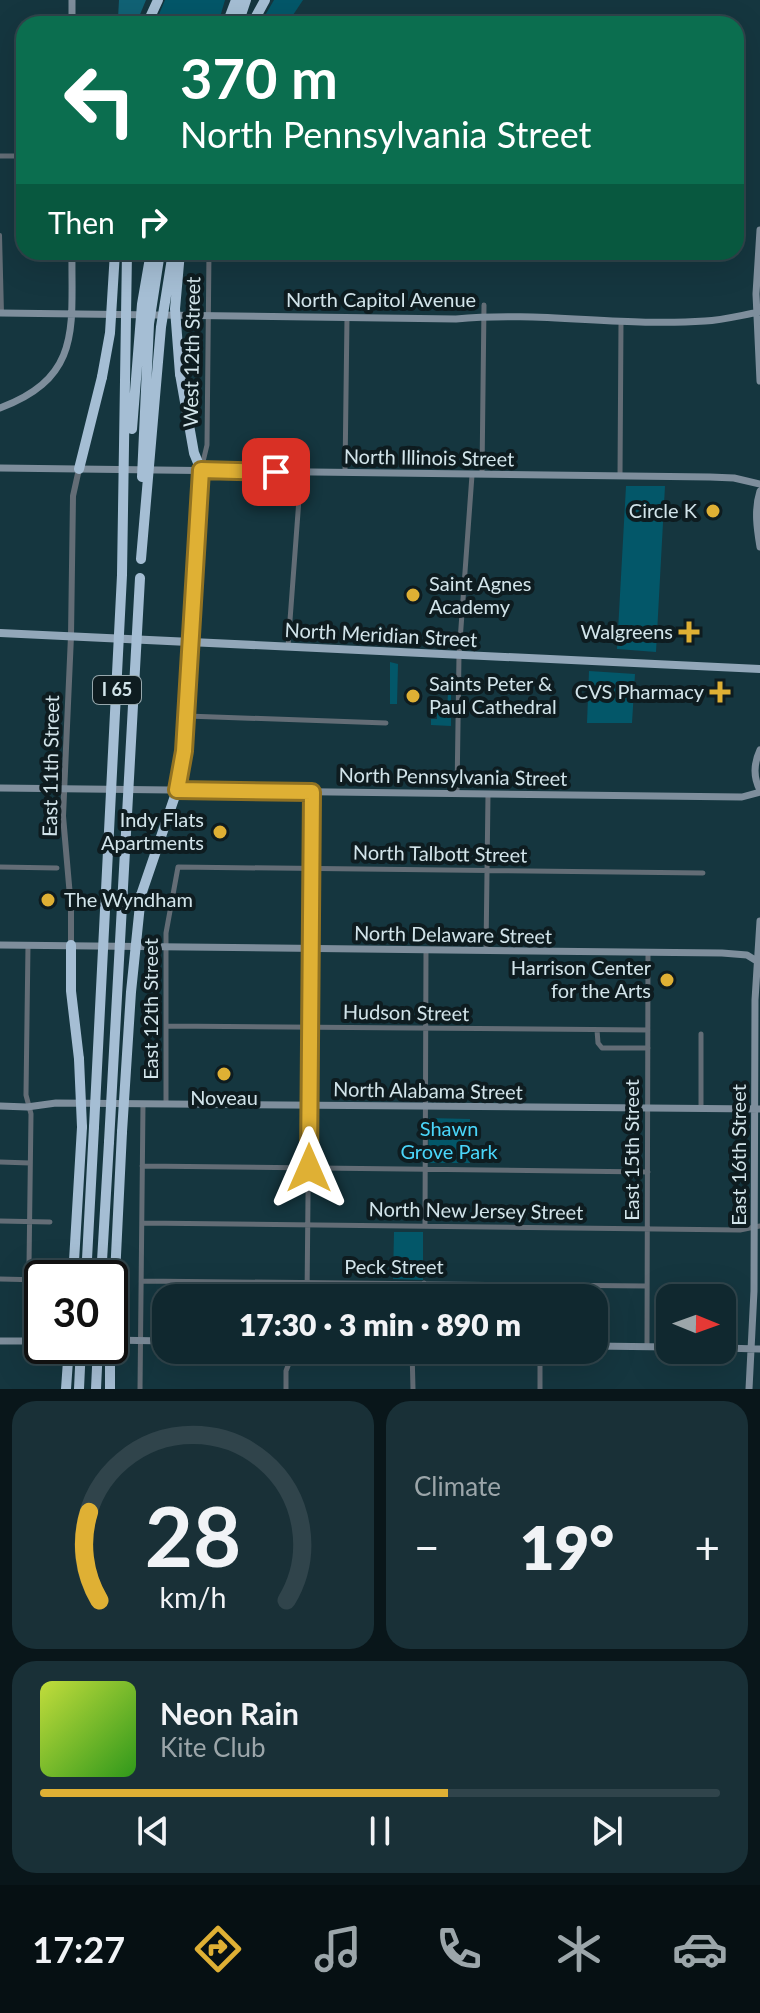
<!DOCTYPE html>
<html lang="en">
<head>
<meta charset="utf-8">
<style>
	body { margin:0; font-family:Lato,sans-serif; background:#193037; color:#f1f3f6; height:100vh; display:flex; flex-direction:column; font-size:30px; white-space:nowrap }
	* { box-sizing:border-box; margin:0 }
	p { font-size:26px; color:#9ca6aa }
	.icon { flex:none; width:44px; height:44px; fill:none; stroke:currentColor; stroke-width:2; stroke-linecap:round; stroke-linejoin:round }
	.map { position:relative; height:1389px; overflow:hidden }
	.panel { display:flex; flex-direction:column; gap:12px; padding:12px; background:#09161a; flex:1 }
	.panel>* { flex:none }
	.guide { position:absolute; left:16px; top:16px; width:728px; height:244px; border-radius:24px; box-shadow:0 8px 32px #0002,0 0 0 2px #30444b; background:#0b6e4f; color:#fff; overflow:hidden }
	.needle { width:52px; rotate:91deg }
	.buttons { position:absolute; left:656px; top:1284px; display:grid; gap:16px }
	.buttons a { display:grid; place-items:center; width:80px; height:80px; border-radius:16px; background:#10282f; box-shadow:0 8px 32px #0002,0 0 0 2px #30444b; font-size:40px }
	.speed { position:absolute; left:24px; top:1260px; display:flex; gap:16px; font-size:40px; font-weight:700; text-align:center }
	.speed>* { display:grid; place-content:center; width:104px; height:104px; border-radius:50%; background:#10282f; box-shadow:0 8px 32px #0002,0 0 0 2px #30444b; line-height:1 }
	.speed .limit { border:4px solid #111; border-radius:12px; background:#fff; color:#111 }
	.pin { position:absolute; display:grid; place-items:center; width:68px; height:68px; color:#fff; margin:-34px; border-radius:16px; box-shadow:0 4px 12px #0006 }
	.me { position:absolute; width:88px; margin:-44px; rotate:0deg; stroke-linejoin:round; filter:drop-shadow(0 0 6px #0008) }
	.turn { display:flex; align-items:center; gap:28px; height:168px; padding:0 32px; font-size:36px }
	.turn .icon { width:104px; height:104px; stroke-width:2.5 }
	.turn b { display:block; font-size:56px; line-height:68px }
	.then { display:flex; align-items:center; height:76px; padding:0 32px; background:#0003; gap:16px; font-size:30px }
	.big { font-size:60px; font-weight:800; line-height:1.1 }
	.panel .tile { flex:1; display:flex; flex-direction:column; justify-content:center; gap:12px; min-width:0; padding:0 28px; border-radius:24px; background:#193037 }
	.panel .dial { align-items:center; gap:0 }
	.dial svg { height:208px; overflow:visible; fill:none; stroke:#30444b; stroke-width:7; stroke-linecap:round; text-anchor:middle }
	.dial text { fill:#f1f3f6; stroke:none }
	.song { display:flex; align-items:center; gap:24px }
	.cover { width:96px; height:96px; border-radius:12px; background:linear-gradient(135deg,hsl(70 70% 55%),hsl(110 70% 35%)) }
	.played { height:8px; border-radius:4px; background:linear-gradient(90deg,#dfb034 60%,#30444b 60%) }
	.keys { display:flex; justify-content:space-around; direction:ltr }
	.heat { display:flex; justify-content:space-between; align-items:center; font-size:44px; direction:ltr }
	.panel .tiles { flex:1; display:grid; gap:12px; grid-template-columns:1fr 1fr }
	.tile:last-child { grid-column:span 2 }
	.trip { position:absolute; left:152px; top:1284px; width:456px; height:80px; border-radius:24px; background:#10282f; box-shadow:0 8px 32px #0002,0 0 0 2px #30444b; font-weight:800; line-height:80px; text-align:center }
	.menu { display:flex; height:128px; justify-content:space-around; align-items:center; background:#061013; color:#9ca6aa }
	.menu .icon { width:56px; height:56px }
	.menu .selected { color:#dfb034 }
	.menu b { font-size:36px; color:#f1f3f6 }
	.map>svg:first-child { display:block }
	.green { fill:#035769 }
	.forest { fill:#116275 }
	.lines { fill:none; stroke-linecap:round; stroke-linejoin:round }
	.pedestrian { stroke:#636d76; stroke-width:4 }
	.minor { stroke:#636d76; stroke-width:5 }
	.tertiary { stroke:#636d76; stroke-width:6 }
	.secondary { stroke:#7e8e9c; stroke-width:7 }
	.primary { stroke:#92a7b9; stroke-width:8 }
	.motorway { stroke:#a5bed4; stroke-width:10 }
	.motorway-bridge { stroke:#a5bed4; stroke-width:10 }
	.route-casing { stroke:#917222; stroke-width:20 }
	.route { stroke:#dfb034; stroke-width:14 }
	.poi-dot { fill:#dfb034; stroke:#0e1c20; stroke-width:3 }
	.labels { text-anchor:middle; stroke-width:8; stroke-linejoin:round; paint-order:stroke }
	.shield { fill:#0e1c20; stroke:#97a8ad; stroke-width:2 }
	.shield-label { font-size:18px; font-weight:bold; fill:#d2e4ea }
	.street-label { font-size:20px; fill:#d2e4ea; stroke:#0e1c20 }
	.poi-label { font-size:20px; fill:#d2e4ea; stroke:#0e1c20; text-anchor:end }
	.park-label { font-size:20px; fill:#4ad6fa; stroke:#0e1c20 }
</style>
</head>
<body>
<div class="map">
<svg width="760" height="1389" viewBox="0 0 760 1389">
	<rect width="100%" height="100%" fill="#15363f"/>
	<path class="green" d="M165,0H225L218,24H155Z
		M274,0H303L287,24H260Z
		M626,486H665L656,652L617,649Z
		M390,662L398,664L397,704H390Z
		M589,671L635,674L632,723H587Z
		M448,692L451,693V726L431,725V719H437V712L447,713Z
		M429,1118L470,1119V1163H428Z
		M394,1232H423V1280L393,1279Z"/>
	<path class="forest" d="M119,0H146L136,24H109L108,19L118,18Z"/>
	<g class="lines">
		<path class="pedestrian" d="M0,235L2,313"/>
		<path class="minor" d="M0,156H24
			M202,466L207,445L209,252
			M345,472L347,317
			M482,474L484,305
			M620,476L621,321
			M288,647L301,472
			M187,716L386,723
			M457,793L459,655L472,475
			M0,867L57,868
			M28,945L26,1095L31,1114L28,1341
			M486,951L488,794
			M167,1026L648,1030
			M597,1030L598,1043L602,1048H648
			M166,1104V933L178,867L703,873
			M701,1109V1034
			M0,1162L30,1163
			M142,1166L648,1172
			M0,1221L50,1222
			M142,1223L740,1230L760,1226
			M425,1225L426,950
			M0,1279L42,1280
			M141,1281L647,1286
			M307,1298L312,792
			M424,1298V1283
			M647,1347L648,953
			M412,1350L413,1389
			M540,1350V1389
			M140,1389L143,1104
			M286,1389V1371L294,1350"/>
		<path class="tertiary" d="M177,790L185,744L201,470
			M71,945V908L63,816L71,636L73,496L79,469"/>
		<path class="secondary" d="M72,24V0
			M760,230L756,294L760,381
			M0,313L456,319C538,311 622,327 705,321C723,320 742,315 760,312
			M0,408C83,377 71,326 72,252
			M0,468L710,477L734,478L760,484
			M760,491C754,510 757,529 760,547
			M760,750C754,763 753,777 760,790
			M0,788L742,797L760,792
			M0,945L722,953L747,955L760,963
			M0,1106L27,1107L56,1103L760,1109
			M110,1340L166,1341
			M0,1341H42
			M594,1346L670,1347
			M722,1348L760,1349
			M749,1389L754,1291L755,1000L760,921"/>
		<path class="primary" d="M0,633L760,669"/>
		<path class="motorway" d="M147,24L158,0
			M227,24L236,0
			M238,24L246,0
			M252,24L265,0
			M180,374L194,453L201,470
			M79,469L102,377
			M141,895L177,790
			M71,945V991L79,1059
			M73,1278L82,1127
			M86,1278L94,1127
			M101,1278L109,1142
			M113,1317L122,1132
			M66,1389L69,1346
			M79,1389L81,1346
			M96,1389L98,1346
			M110,1389V1366"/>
		<path class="motorway-bridge" d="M180,374L175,309L180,252
			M102,377L110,333L115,252
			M132,429L142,304L151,252
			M142,477L149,324L160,252
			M141,559L161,327L173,252
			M79,1059L82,1127
			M94,1127L122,575L127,252
			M122,1132L131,992L141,895
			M109,1142L140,578
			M110,1366L113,1317"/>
	</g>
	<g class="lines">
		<defs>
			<path id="route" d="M276,472L201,470L184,751L177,790L312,792L309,1168"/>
		</defs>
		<use href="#route" class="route-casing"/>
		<use href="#route" class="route"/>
	</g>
	<g class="poi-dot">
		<circle cx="713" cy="511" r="8"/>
		<circle cx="413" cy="595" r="8"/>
		<path d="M685 620h8v8h8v8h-8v8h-8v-8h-8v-8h8z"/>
		<path d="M716 680h8v8h8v8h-8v8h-8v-8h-8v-8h8z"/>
		<circle cx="413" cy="696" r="8"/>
		<circle cx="220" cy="832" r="8"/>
		<circle cx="48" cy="900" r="8"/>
		<circle cx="667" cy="980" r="8"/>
		<circle cx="224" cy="1074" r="8"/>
	</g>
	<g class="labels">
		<rect class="shield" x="93" y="676" width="48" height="28" rx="6"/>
		<g class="shield-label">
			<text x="117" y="696">I 65</text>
		</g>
		<g class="street-label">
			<text x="381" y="307">North Capitol Avenue</text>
			<text transform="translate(192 352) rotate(-89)" y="7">West 12th Street</text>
			<text transform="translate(429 458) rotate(1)" y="7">North Illinois Street</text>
			<text transform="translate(381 635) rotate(3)" y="7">North Meridian Street</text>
			<text transform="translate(51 766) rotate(-89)" y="7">East 11th Street</text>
			<text transform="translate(453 777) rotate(1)" y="7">North Pennsylvania Street</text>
			<text transform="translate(440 854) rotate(1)" y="7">North Talbott Street</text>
			<text transform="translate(453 935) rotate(1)" y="7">North Delaware Street</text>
			<text transform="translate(151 1009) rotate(-90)" y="7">East 12th Street</text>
			<text transform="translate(406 1013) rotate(1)" y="7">Hudson Street</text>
			<text transform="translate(428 1091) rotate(1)" y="7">North Alabama Street</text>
			<text transform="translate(632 1150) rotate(-90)" y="7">East 15th Street</text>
			<text transform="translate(739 1155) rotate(-90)" y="7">East 16th Street</text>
			<text transform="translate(476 1211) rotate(1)" y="7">North New Jersey Street</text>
			<text x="394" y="1274">Peck Street</text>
		</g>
		<g class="poi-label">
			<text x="697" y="518">Circle K</text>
			<text x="429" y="591" text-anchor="start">Saint Agnes<tspan x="429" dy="23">Academy</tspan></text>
			<text x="673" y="639">Walgreens</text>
			<text x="429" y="691" text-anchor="start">Saints Peter &amp;<tspan x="429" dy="23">Paul Cathedral</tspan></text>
			<text x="704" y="699">CVS Pharmacy</text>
			<text x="204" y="827">Indy Flats<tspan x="204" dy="23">Apartments</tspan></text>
			<text x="64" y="907" text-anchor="start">The Wyndham</text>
			<text x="651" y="975">Harrison Center<tspan x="651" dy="23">for the Arts</tspan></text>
			<text x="224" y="1105" text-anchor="middle">Noveau</text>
		</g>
		<g class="park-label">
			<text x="449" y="1136">Shawn<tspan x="449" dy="23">Grove Park</tspan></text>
		</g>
	</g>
</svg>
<div class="buttons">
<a><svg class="needle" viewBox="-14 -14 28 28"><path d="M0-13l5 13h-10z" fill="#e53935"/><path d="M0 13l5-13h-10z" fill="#9ca6aa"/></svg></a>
</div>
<div class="speed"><div class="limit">30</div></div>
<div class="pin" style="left:276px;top:472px;background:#d93025"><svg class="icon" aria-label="arrive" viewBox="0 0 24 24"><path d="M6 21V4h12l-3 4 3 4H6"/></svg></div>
<svg class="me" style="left:309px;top:1168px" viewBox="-20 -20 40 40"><path d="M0-17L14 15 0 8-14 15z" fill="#dfb034" stroke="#fff" stroke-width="4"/></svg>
<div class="trip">17:30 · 3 min · 890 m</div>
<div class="guide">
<div class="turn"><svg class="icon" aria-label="left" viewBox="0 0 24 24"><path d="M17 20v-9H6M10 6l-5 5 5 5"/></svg><div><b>370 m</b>North Pennsylvania Street</div></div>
<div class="then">Then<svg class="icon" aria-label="right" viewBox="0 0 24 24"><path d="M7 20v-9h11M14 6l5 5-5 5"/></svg></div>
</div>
</div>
<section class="panel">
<div class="tiles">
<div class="tile dial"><svg viewBox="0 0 100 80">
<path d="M14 69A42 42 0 1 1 86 69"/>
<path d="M14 69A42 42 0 0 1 10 35" stroke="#dfb034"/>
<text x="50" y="56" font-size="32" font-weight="700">28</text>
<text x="50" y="72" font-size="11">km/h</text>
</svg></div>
<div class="tile"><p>Climate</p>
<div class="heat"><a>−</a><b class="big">19°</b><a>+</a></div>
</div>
<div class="tile">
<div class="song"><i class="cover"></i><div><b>Neon Rain</b><p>Kite Club</p></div></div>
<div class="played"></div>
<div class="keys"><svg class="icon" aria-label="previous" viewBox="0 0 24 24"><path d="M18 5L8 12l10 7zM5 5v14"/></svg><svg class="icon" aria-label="pause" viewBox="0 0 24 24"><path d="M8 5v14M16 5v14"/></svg><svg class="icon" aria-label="next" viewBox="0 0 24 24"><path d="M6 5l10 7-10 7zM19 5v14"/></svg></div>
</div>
</div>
</section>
<nav class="menu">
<b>17:27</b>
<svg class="icon selected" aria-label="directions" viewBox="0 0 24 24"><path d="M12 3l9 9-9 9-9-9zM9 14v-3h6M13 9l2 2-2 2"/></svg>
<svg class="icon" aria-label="music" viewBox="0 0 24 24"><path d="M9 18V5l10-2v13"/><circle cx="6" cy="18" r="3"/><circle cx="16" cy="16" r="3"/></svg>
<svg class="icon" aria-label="phone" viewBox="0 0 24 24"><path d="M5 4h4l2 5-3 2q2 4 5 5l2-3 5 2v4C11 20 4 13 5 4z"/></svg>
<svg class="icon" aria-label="climate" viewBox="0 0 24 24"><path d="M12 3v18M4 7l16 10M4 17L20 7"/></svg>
<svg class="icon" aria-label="car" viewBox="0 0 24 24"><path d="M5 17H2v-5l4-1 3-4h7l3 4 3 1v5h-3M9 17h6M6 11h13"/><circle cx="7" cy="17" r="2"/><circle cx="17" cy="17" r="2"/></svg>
</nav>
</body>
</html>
